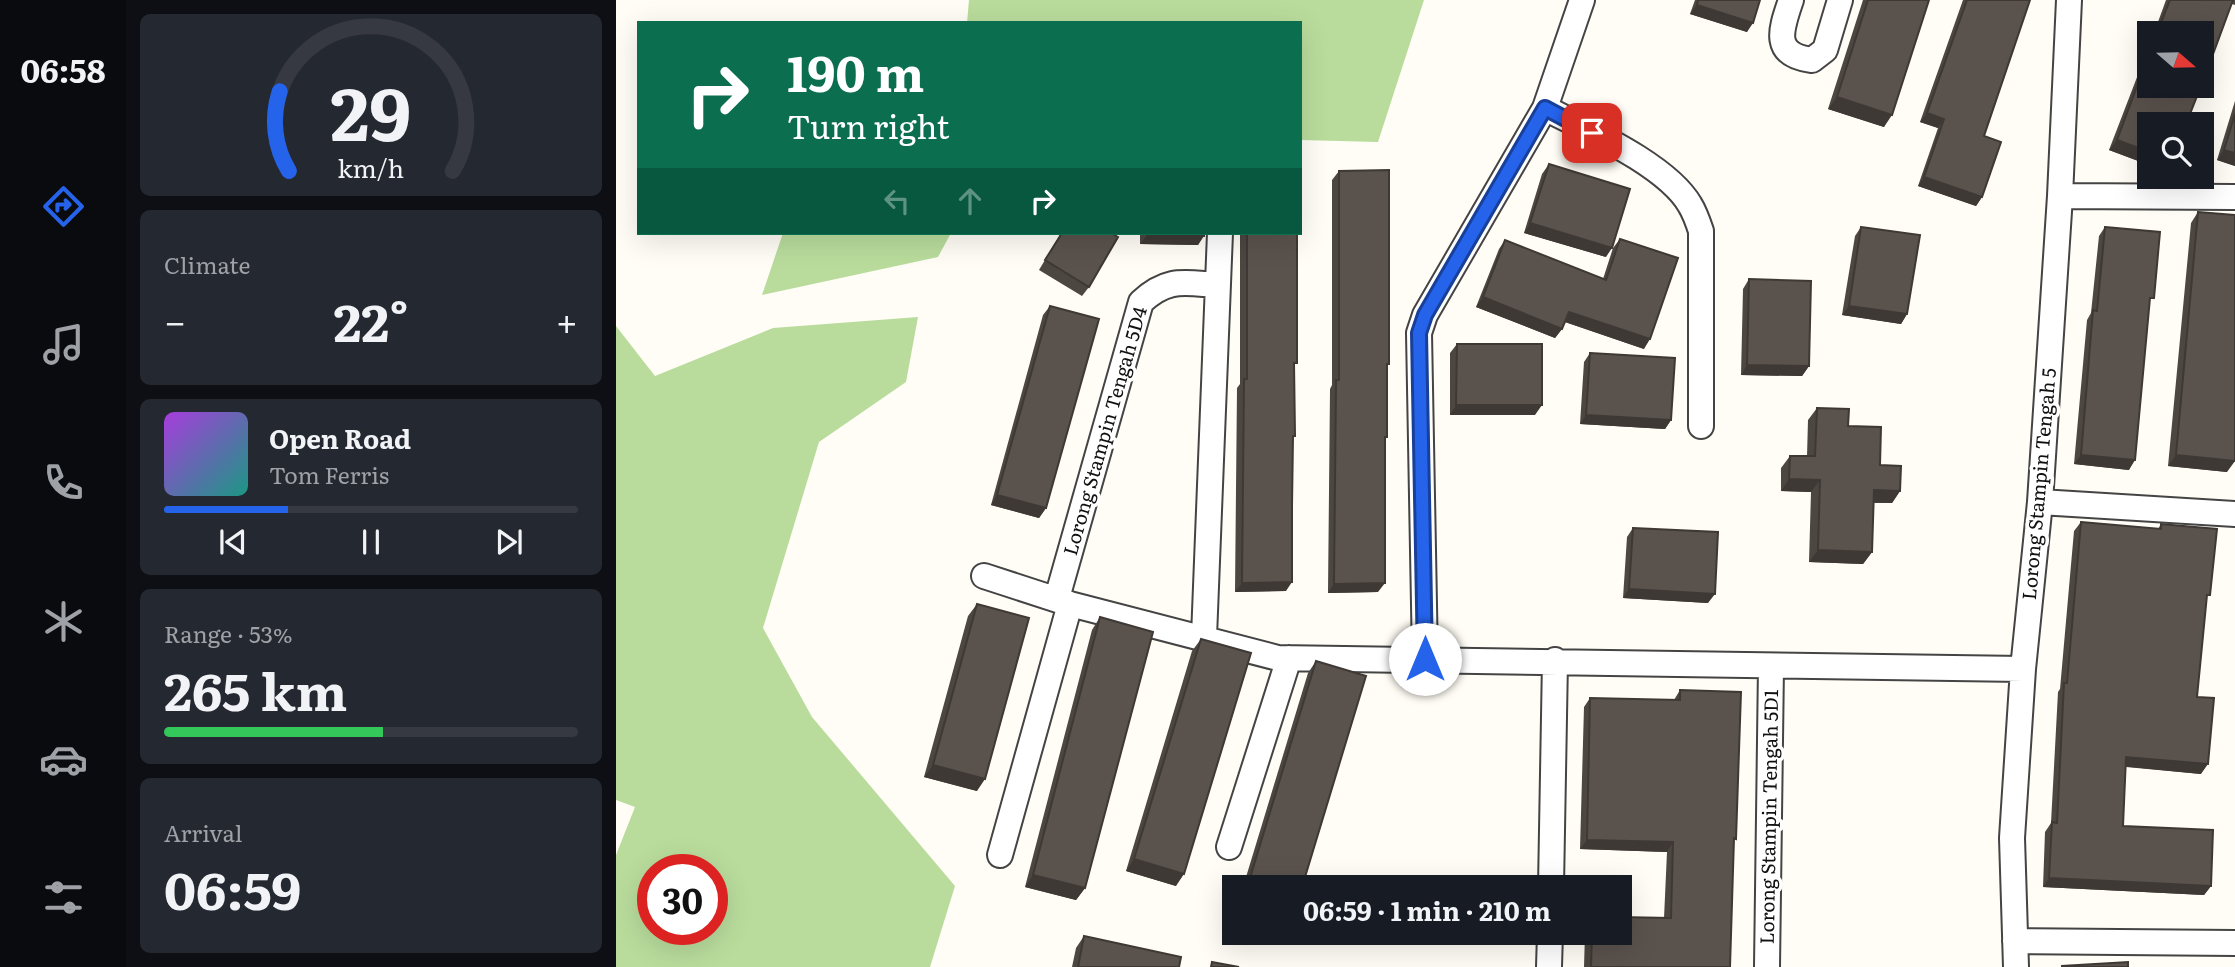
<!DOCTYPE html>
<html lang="en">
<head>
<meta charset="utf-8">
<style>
	body { margin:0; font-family:Literata,serif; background:#242831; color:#f1f3f6; height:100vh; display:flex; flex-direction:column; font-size:26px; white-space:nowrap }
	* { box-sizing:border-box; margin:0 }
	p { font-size:23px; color:#9ea1a6 }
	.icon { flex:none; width:38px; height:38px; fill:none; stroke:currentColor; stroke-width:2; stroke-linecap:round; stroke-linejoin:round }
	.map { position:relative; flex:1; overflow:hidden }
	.drawer { display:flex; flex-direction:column; gap:14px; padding:14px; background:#0d0f14; width:490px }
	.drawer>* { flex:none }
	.banner { position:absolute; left:21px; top:21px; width:665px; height:214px; border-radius:0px; box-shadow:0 7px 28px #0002; background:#0b6e4f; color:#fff; overflow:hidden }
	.needle { width:46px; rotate:110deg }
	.controls { position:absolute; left:1521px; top:21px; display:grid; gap:14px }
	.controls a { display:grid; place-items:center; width:77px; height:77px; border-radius:0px; background:#171b24; box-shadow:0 7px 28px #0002; font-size:35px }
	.speed { position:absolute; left:21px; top:854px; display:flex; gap:14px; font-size:35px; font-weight:700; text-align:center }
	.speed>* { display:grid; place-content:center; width:91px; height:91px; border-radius:50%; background:#171b24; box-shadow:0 7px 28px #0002; line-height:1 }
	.speed .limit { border:10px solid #d22; background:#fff; color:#111 }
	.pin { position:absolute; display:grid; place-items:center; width:60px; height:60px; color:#fff; margin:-30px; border-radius:14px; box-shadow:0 4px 10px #0006 }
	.me { position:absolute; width:77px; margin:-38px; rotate:0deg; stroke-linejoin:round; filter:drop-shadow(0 0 5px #0008) }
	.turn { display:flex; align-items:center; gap:24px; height:147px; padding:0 35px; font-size:32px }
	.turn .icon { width:91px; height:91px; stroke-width:2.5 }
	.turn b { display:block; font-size:49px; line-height:60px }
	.lanes { display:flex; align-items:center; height:66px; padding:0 35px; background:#0003; justify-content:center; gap:35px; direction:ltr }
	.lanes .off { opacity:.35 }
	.big { font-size:52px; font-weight:700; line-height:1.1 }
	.drawer .card { flex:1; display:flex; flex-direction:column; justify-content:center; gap:10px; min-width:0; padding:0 24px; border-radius:10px; background:#242831 }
	.drawer .dial { align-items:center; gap:0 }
	.dial svg { height:182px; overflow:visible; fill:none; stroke:#363941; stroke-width:7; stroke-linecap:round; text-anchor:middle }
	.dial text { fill:#f1f3f6; stroke:none }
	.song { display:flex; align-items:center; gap:21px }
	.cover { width:84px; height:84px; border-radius:10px; background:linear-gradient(135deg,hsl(280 70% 55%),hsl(170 70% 35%)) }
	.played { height:7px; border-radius:4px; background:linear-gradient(90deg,#2563eb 30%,#363941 30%) }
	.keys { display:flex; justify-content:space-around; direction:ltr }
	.heat { display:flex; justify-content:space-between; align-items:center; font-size:38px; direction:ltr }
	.charge { height:10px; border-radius:5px; background:linear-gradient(90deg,#34c759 53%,#363941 0) }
	.trip { position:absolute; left:606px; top:875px; width:410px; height:70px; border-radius:0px; background:#171b24; box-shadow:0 7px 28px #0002; font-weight:700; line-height:70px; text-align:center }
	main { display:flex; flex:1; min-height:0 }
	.dock { display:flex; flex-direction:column; width:126px; justify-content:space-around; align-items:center; background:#090b0e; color:#9ea1a6 }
	.dock .icon { width:49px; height:49px }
	.dock .active { color:#2563eb }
	.dock b { font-size:32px; color:#f1f3f6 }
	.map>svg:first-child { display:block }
	.forest { fill:#b9dc9c; fill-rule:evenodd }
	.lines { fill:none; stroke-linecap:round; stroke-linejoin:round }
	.minor-casing { stroke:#444; stroke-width:28 }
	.minor { stroke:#fff; stroke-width:24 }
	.wall { fill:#4d4742 }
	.shaded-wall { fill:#3f3936 }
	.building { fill:#5a524d; stroke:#3f3936; stroke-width:2 }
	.route-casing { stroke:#184099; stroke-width:18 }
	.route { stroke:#2563eb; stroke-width:12 }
	.labels { text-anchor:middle; stroke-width:7; stroke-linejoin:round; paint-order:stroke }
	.street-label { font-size:19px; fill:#111; stroke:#fff }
</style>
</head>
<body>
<main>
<nav class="dock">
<b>06:58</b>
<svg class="icon active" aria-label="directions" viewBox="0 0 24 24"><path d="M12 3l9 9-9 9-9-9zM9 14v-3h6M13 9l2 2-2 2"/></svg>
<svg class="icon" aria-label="music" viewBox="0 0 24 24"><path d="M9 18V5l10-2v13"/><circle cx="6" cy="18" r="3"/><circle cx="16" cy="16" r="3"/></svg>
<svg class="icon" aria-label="phone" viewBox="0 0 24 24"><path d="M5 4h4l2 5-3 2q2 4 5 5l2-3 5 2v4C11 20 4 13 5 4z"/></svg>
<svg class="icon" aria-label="climate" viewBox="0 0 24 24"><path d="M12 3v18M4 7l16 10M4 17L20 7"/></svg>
<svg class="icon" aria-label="car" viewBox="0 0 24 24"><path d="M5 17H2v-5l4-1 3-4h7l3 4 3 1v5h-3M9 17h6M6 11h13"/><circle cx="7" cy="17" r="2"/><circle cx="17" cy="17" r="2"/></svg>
<svg class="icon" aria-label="filters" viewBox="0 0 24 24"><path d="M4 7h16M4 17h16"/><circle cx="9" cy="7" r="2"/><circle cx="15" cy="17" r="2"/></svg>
</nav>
<section class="drawer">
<div class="card dial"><svg viewBox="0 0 100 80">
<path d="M14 69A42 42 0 1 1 86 69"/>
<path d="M14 69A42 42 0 0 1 10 34" stroke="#2563eb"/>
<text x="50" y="56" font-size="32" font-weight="700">29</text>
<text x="50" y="72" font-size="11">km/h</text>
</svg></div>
<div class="card"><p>Climate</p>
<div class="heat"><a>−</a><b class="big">22°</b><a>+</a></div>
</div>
<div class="card">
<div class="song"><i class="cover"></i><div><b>Open Road</b><p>Tom Ferris</p></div></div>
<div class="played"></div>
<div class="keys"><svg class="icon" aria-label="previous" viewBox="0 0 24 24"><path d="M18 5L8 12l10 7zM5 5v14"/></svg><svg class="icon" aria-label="pause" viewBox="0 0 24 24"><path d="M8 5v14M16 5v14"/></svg><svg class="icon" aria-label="next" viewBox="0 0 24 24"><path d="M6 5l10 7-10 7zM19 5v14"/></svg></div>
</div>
<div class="card"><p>Range · 53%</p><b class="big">265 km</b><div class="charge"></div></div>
<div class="card"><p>Arrival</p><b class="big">06:59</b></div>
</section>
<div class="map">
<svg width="1619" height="967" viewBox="0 0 1619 967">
	<rect width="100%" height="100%" fill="#fffdf5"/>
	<path class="forest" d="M353,0H808L762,142L684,140V23H351Z
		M167,233H335L322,257L146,295Z
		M302,317L290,382L203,442L147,628L196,717L339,886L314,967H0V855L19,807L0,800V326L39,376L157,328ZM37,870H96V929H37Z"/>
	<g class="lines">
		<defs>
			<path id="minor" d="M1175,0C1165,29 1155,55 1196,60L1209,50L1224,0
				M929,108C971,130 1051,165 1074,205C1079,213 1082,222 1085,231V426
				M1444,196L1619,197
				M1424,502L1619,514
				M368,576L454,604L662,658L1407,669
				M441,598L525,302C552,277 568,283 601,285
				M588,637L604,233
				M809,659L803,333L809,315L929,108L966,0
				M613,847L673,658
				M384,855L454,604
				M935,887L939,660
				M1399,941L1619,943
				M933,967L934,933
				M1151,967L1155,666
				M1400,967L1396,838L1407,669L1424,502L1444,196L1453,0"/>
		</defs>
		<use href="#minor" class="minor-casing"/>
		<use href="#minor" class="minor"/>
	</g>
	<path class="wall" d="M1079,0H1144L1131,32L1074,14Z
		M1247,0H1313L1268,127L1212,109Z
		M1347,0H1414L1368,136L1366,197L1360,206L1302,186L1322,128L1304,122Z
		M1550,0H1619V5L1616,4L1586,33H1538Z
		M1533,46V165L1493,150Z
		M1619,101V166L1601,160Z
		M933,164L990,257L908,233L926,174Z
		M723,171L771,368V437L769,440L762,592L712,593L714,389L716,385V180Z
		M1582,212L1611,472L1552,466L1575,223Z
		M1245,227L1291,314L1285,324L1226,315L1239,236Z
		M1489,227L1533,305L1513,470L1458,464L1471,320L1475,313L1483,236Z
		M445,233H495L473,287L466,296L423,270Z
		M524,233H588L582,245L524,244Z
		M624,233H681L677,439L670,591L619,592L621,388L624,384Z
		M1004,239L1028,349L949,322L946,329L939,338L860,307L883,249L889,240L987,279L997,248Z
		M1133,279L1193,366L1186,376L1125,375L1127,289Z
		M434,306L430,508L423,518L375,505L427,315Z
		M841,344L919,415H834V353Z
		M974,353L1055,420L1049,429L964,424L968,362Z
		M1201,408L1232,426L1284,491L1276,503H1257L1256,552L1247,564L1193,562L1195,492L1165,491V468L1174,456H1191L1192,420Z
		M1465,522L1542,529L1545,524L1590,600L1581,697L1585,774L1510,767L1507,826L1595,886L1588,895L1427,887L1429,832L1435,823L1442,692L1444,689L1458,531Z
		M1017,528L1092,603L1007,598L1011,537Z
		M361,604V791L308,777L352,616Z
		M484,617L469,888L460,900L409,887L476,630Z
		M585,639L560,886L510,871L576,651Z
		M700,661L686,887H627L692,673Z
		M1064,690L1118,842L1114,967H968L969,933H1003L1048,918L1051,852L964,849L968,707L974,698L1058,700Z
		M468,936L563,967H456L460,948Z"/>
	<path class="shaded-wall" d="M1081,5L1137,23L1131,32L1074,14Z
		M1221,97L1276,115L1268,127L1212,109Z
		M1311,113L1328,119L1322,128L1304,122Z
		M1501,140L1533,152V165L1493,150Z
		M1608,150L1619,153V166L1601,160Z
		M1308,177L1366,197L1360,206L1302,186Z
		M914,223L996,248L990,257L908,233Z
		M531,235L588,236L582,245L524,244Z
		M867,297L946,329L939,338L860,307Z
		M1233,306L1291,314L1285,324L1226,315Z
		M953,312L1034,339L1028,349L946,321Z
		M1131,365L1193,366L1186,376L1125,375Z
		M840,405H926L919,415H834Z
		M970,415L1055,420L1049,429L964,424Z
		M1465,455L1519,460L1513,470L1458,464Z
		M1560,455L1619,461L1611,472L1552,466Z
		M1173,479L1204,480L1195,492L1165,491Z
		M1258,490L1284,491L1276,503L1249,502Z
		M381,495L430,508L423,518L375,505Z
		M1202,550L1256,552L1247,564L1193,562Z
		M676,582L670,591L619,592L626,583Z
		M769,583L762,592L712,593L718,584Z
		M1013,589L1099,594L1092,603L1007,598Z
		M1510,757L1592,764L1585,774L1504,766Z
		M317,765L369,779L361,791L308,777Z
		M971,840L1057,842L1051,852L964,849Z
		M518,859L568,874L560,886L510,871Z
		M417,875L469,888L460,900L409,887Z
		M1433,878L1595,886L1588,895L1427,887Z
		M633,881L653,887H629Z"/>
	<path class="building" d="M1082,0H1144L1137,23L1081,5Z
		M1252,0H1313L1276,115L1221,97Z
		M1351,0H1414L1368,136L1385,142L1366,197L1308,177L1328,119L1311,113Z
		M1554,0H1617L1586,84V33H1541Z
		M1533,54V86H1585L1570,124H1533V152L1501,140Z
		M1619,114V153L1608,150Z
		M933,164L1014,189L996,248L914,223Z
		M773,170V364H771V437H769V583L718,584L720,380H723V171Z
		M1582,212L1619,215V461L1560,455Z
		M1245,227L1304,235L1291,314L1233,306Z
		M1489,227L1544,232L1538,298H1534L1519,460L1465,455L1477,310L1481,311Z
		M446,233H495L502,237L473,287L429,260Z
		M531,233H588V236L531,235Z
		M631,233H681V363H678L679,436H677L676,506V582L626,583L628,379H631Z
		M1004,239L1062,258L1034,339L953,312L946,329L867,297L889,240L990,280Z
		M1133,279L1195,281L1193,366L1131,365Z
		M434,306L483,319L430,508L381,495Z
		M841,344H926V405H840Z
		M974,353L1059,358L1055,420L970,415Z
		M1201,408L1233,409L1232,426L1265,427L1264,465L1285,466L1284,491L1258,490L1256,552L1202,550L1204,480L1173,479L1174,456H1199Z
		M1465,522L1545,529V524L1601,529L1594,595H1591L1581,697L1598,698L1592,764L1510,757L1507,826L1597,830L1595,886L1433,878L1436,822L1441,823L1448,683H1451Z
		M1017,528L1102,532L1099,594L1013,589Z
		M361,604L413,618L369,779L317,765Z
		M484,617L537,632L469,888L417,875Z
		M585,639L635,653L568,874L518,859Z
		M700,661L750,676L686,887H653L633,881Z
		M1064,690L1125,692L1120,839L1118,838L1114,967H975L976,933H1003V917L1055,918L1057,842L971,840L974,698L1064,700Z
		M468,936L565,957L563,967H462Z
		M596,962L623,967H595Z
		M1512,962V967H1446V966Z"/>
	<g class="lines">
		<defs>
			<path id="route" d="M809,659L803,333L809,315L929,108L976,133"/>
		</defs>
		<use href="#route" class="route-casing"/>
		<use href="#route" class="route"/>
	</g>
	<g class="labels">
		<g class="street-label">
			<text transform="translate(489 431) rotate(-74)" y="7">Lorong Stampin Tengah 5D4</text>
			<text transform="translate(1423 484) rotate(-85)" y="7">Lorong Stampin Tengah 5</text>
			<text transform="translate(1153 817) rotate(-89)" y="7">Lorong Stampin Tengah 5D1</text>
		</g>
	</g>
</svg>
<div class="controls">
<a><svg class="needle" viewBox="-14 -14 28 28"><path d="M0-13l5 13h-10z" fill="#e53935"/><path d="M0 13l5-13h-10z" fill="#9ea1a6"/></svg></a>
<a><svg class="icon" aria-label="search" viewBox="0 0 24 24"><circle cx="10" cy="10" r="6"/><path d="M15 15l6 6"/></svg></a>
</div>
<div class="speed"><div class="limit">30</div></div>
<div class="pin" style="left:976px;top:133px;background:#d93025"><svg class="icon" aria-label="arrive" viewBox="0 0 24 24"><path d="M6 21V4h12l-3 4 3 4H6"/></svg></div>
<svg class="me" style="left:809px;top:659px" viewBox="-20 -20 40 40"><circle r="19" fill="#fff"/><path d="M0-13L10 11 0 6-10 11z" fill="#2563eb"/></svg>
<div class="trip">06:59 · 1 min · 210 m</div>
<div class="banner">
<div class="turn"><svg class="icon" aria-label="right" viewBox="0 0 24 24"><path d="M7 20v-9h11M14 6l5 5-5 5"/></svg><div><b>190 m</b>Turn right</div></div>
<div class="lanes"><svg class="icon off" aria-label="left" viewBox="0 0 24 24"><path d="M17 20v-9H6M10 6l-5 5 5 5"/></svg><svg class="icon off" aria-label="ahead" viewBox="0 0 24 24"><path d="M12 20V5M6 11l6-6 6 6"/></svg><svg class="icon" aria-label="right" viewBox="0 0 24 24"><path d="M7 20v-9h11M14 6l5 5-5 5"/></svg></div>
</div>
</div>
</main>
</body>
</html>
